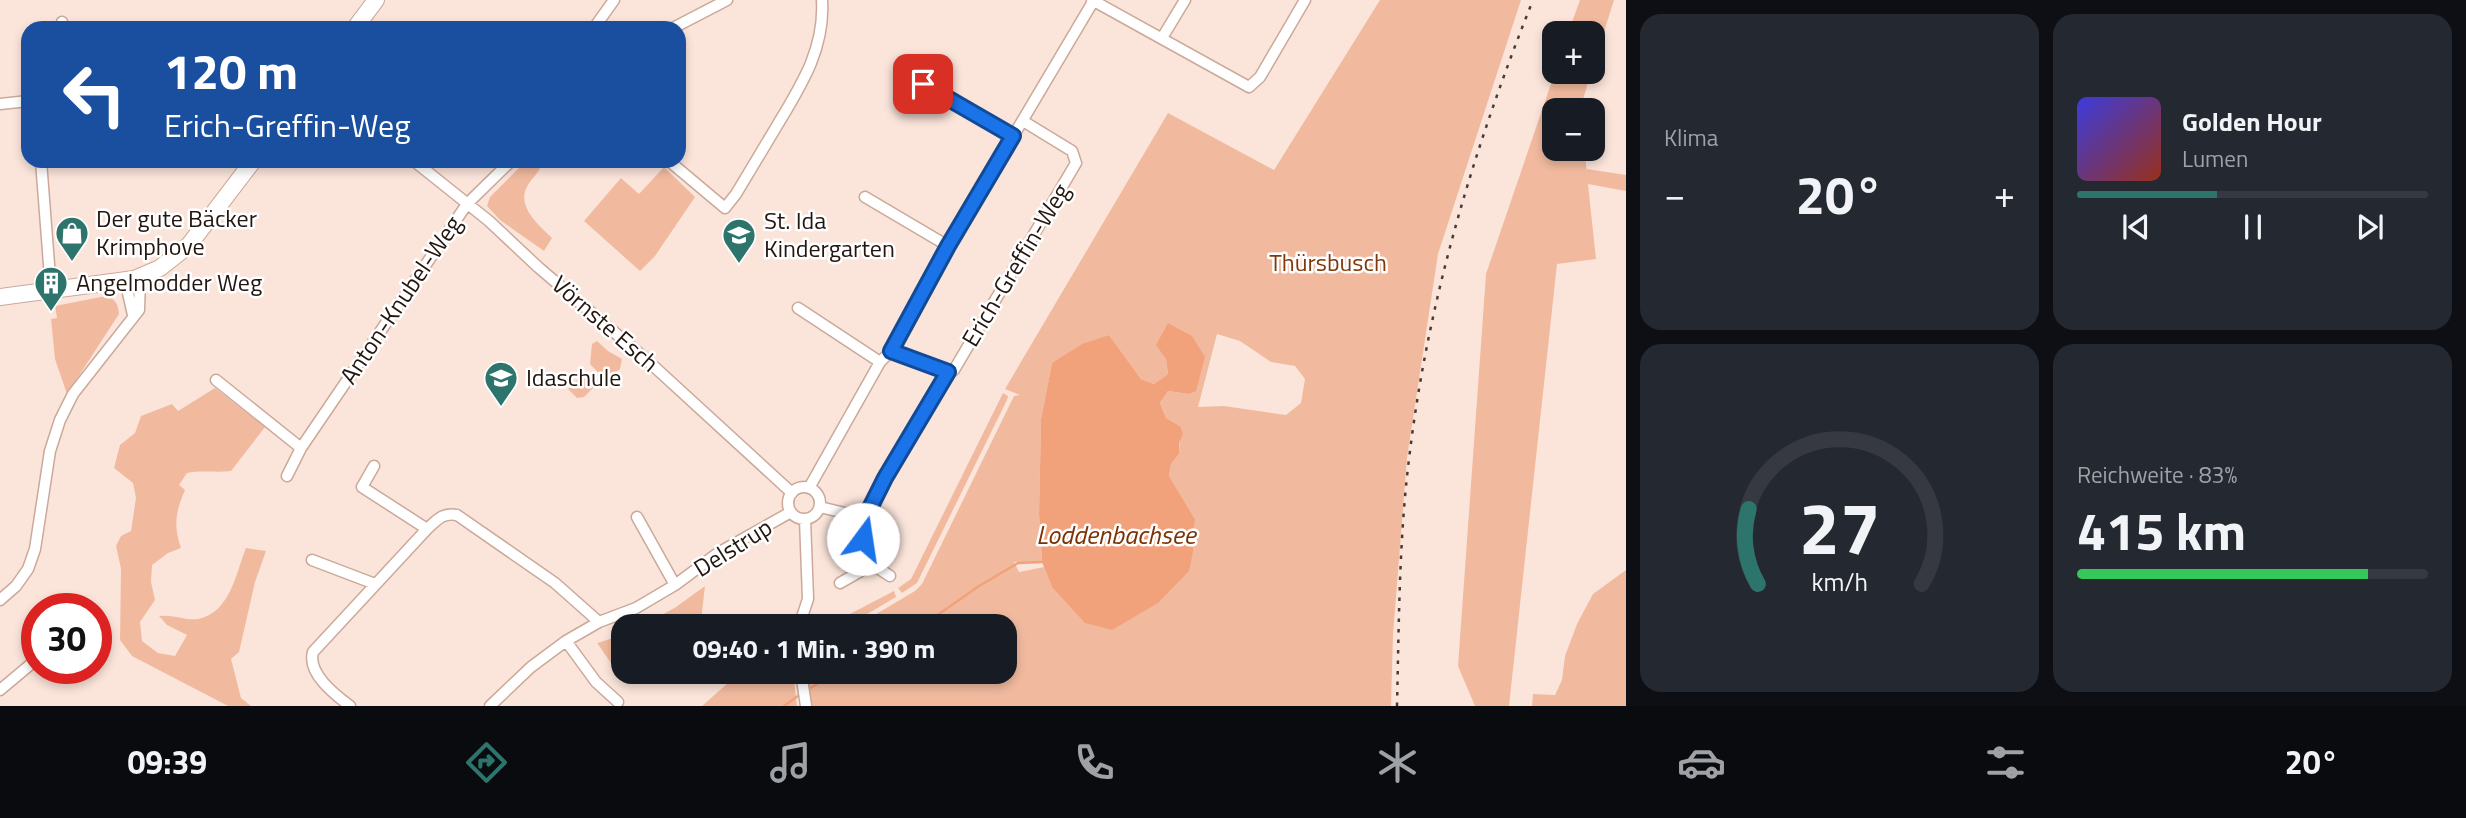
<!DOCTYPE html>
<html lang="de">
<head>
<meta charset="utf-8">
<style>
	body { margin:0; font-family:"Titillium Web",sans-serif; background:#242831; color:#f1f3f6; height:100vh; display:flex; flex-direction:column; font-size:26px; white-space:nowrap }
	* { box-sizing:border-box; margin:0 }
	p { font-size:23px; color:#9ea1a6 }
	.icon { flex:none; width:38px; height:38px; fill:none; stroke:currentColor; stroke-width:2; stroke-linecap:round; stroke-linejoin:round }
	.map { position:relative; flex:1; overflow:hidden }
	.sheet { display:flex; flex-direction:column; gap:14px; padding:14px; background:#0d0f14; width:840px }
	.sheet>* { flex:none }
	.top-card { position:absolute; left:21px; top:21px; width:665px; height:147px; border-radius:21px; box-shadow:0 4px 10px #0003; background:#1a4fa0; color:#fff; overflow:hidden }
	.fabs { position:absolute; left:1542px; top:21px; display:grid; gap:14px }
	.fabs a { display:grid; place-items:center; width:63px; height:63px; border-radius:14px; background:#171b24; box-shadow:0 4px 10px #0003; font-size:35px }
	.speed { position:absolute; left:21px; top:593px; display:flex; gap:14px; font-size:35px; font-weight:700; text-align:center }
	.speed>* { display:grid; place-content:center; width:91px; height:91px; border-radius:50%; background:#171b24; box-shadow:0 4px 10px #0003; line-height:1 }
	.speed .limit { border:10px solid #d22; background:#fff; color:#111 }
	.pin { position:absolute; display:grid; place-items:center; width:60px; height:60px; color:#fff; margin:-30px; border-radius:14px; box-shadow:0 4px 10px #0006 }
	.me { position:absolute; width:77px; margin:-38px; rotate:14deg; stroke-linejoin:round; filter:drop-shadow(0 0 5px #0008) }
	.turn { display:flex; align-items:center; gap:24px; height:147px; padding:0 28px; font-size:32px }
	.turn .icon { width:91px; height:91px; stroke-width:2.5 }
	.turn b { display:block; font-size:49px; line-height:60px }
	.big { font-size:52px; font-weight:700; line-height:1.1 }
	.sheet .tile { flex:1; display:flex; flex-direction:column; justify-content:center; gap:10px; min-width:0; padding:0 24px; border-radius:21px; background:#242831 }
	.sheet .dial { align-items:center; gap:0 }
	.dial svg { height:182px; overflow:visible; fill:none; stroke:#363941; stroke-width:7; stroke-linecap:round; text-anchor:middle }
	.dial text { fill:#f1f3f6; stroke:none }
	.song { display:flex; align-items:center; gap:21px }
	.cover { width:84px; height:84px; border-radius:10px; background:linear-gradient(135deg,hsl(240 70% 55%),hsl(10 70% 35%)) }
	.played { height:7px; border-radius:4px; background:linear-gradient(90deg,#2c746c 40%,#363941 40%) }
	.keys { display:flex; justify-content:space-around; direction:ltr }
	.heat { display:flex; justify-content:space-between; align-items:center; font-size:38px; direction:ltr }
	.charge { height:10px; border-radius:5px; background:linear-gradient(90deg,#34c759 83%,#363941 0) }
	.sheet .tiles { flex:1; display:grid; gap:14px; grid-template-columns:repeat(2,1fr) }
	.trip { position:absolute; left:611px; top:614px; width:406px; height:70px; border-radius:21px; background:#171b24; box-shadow:0 4px 10px #0003; font-weight:700; line-height:70px; text-align:center }
	.menu { display:flex; height:112px; justify-content:space-around; align-items:center; background:#090b0e; color:#9ea1a6 }
	.menu .icon { width:49px; height:49px }
	.menu .on { color:#2c746c }
	.menu b { font-size:32px; color:#f1f3f6 }
	main { display:flex; flex:1; min-height:0 }
	.map>svg:first-child { display:block }
	.green { fill:#f1ba9f; fill-rule:evenodd }
	.water { fill:#f2a27b }
	.lines { fill:none; stroke-linecap:round; stroke-linejoin:round }
	.stream { stroke:#f2a27b; stroke-width:2.5 }
	.street-casing { stroke:#cba999; stroke-width:13 }
	.secondary-casing { stroke:#cba999; stroke-width:18 }
	.street { stroke:#fff; stroke-width:10 }
	.secondary { stroke:#fff; stroke-width:16 }
	.rail { stroke:#483a33; stroke-width:2.5; stroke-dasharray:3.5 7; stroke-linecap:butt }
	.route-casing { stroke:#114b97; stroke-width:18 }
	.route { stroke:#1a73e8; stroke-width:12 }
	.labels { text-anchor:middle; stroke-width:5; stroke-linejoin:round; paint-order:stroke }
	.poi-label { font-size:24px; fill:#231610; stroke:#fff; text-anchor:start }
	.park-label { font-size:24px; fill:#80390d; stroke:#fff }
	.street-label { font-size:24px; fill:#231610; stroke:#fff }
	.water-label { font-size:26px; font-style:italic; fill:#7a3305; stroke:#fff }
</style>
</head>
<body>
<main>
<div class="map">
<svg width="1626" height="706" viewBox="0 0 1626 706">
	<rect width="100%" height="100%" fill="#fbe5db"/>
	<path class="green" d="M1380,0H1521L1438,254L1407,458L1393,635L1391,706H812L806,672H1004V626H856L915,591L922,584L1014,396L1020,395L1005,389L1168,113L1274,170ZM1217,334L1240,341L1271,362L1295,366L1305,379L1301,403L1286,415L1224,406L1198,407ZM1109,335L1141,379L1154,384L1168,374L1166,359L1189,394L1168,391L1160,403L1166,418L1180,426L1179,454L1171,464L1169,476L1195,519L1193,552L1052,587L1044,567L1019,572L1014,562H1042L1039,514L1041,419L1052,363Z
		M1580,0H1614L1593,67L1592,33H1568Z
		M1555,72H1591L1580,110H1554V149H1584L1587,172V169L1626,175V191L1588,184L1596,259L1557,264L1509,706H1475L1458,666L1486,274Z
		M526,161H542C540,173 534,175 528,185C515,206 539,225 552,238L544,251L500,220L487,206L490,197Z
		M664,167L695,197L655,256L640,271L584,221L621,178L639,194Z
		M106,296C116,299 118,304 119,314L67,394L55,359L51,319L57,318L55,306Z
		M597,341L608,351L622,359L620,369L608,378H604L590,364L592,344Z
		M584,373L592,376L596,385L584,397L577,398L568,389Z
		M215,388L265,427L231,471C216,473 202,470 187,473L179,485L185,490C176,510 173,526 181,548L168,553L152,565L151,582L155,600L140,622L142,641L158,653L175,656L187,635L167,625L159,616C173,614 187,621 198,619C230,613 236,573 246,548L266,551L255,582L239,652L231,659L241,698L251,706H228L132,656L120,640L121,569L116,546L121,536L131,531L136,498L133,483L114,468L120,445L135,433L141,416L172,404L178,411Z
		M1003,393L1008,396L1007,400L917,583L902,593L898,588L911,579Z
		M1626,570V706H1532L1533,694L1555,695L1562,680L1565,656L1577,624L1593,594Z
		M705,586L702,612V626H642L676,607Z
		M894,591L896,597L847,626H827Z
		M623,635V672H644C643,683 633,686 625,683L597,643Z
		M751,672H793L797,706H702L728,683Z"/>
	<path class="water" d="M1168,323L1192,336L1205,357L1196,391L1189,394L1168,391L1160,403L1166,418L1180,426L1183,434L1179,443V454L1171,464L1169,476L1195,519L1193,552L1189,571L1158,603L1112,630L1085,623L1052,587L1042,562L1039,514L1041,419L1052,363L1082,344L1109,335L1141,379L1154,384L1168,374L1166,359L1156,345Z"/>
	<g class="lines">
		<path class="stream" d="M918,626L939,614L979,586L1018,563L1042,562
			M807,690L838,672
			M784,706L802,693"/>
		<defs>
			<path id="street" d="M1092,0L1249,87L1260,77L1305,0
				M61,28L62,22
				M594,28L614,0
				M673,28L727,0
				M1162,38L1185,0
				M923,84L1013,136
				M0,104L28,101
				M41,161L51,290
				M414,161L489,221L538,267L648,361L792,493
				M669,161L725,208L736,194C750,171 764,147 778,124C802,84 825,48 822,0
				M865,197L948,246
				M125,280L133,315
				M798,308L880,362
				M891,351L948,372L954,370L1076,163L1072,151L1023,121
				M216,380L301,448
				M374,466L362,487L427,529
				M287,476L301,448L467,204L511,161
				M788 503a16 16 0 1 1 32 0a16 16 0 1 1-32 0Z
				M809,488L880,362L891,351L948,246L1094,0
				M820,507L865,518L885,478L948,372
				M637,517L675,585
				M865,518L861,560L866,568H878L890,576
				M312,560L375,584
				M840,583L866,568
				M0,600L16,586L28,569L35,549L50,451L60,420L73,394L139,310L140,277
				M799,626L808,599L805,519
				M566,641L596,682L618,702
				M801,672L806,706
				M0,690L37,659
				M350,706C334,694 307,673 313,652L427,529C437,520 443,512 457,515L555,583L599,622
				M490,706L531,667L566,641L599,622L636,608L675,585L718,553L791,512"/>
			<path id="secondary" d="M355,28L376,0
				M0,297L134,279L160,268L189,245L253,161"/>
		</defs>
		<use href="#street" class="street-casing"/>
		<use href="#secondary" class="secondary-casing"/>
		<use href="#street" class="street"/>
		<use href="#secondary" class="secondary"/>
		<path class="rail" d="M1397,706C1399,621 1399,535 1410,451C1429,296 1475,145 1533,0"/>
	</g>
	<g class="lines">
		<defs>
			<path id="route" d="M863,539L865,518L885,478L948,372L891,351L948,246L1013,136L923,84"/>
		</defs>
		<use href="#route" class="route-casing"/>
		<use href="#route" class="route"/>
	</g>
	<defs>
		<symbol id="shop-pin" viewBox="-11 -11 22 30"><path d="M0 17L-7.5 6A9.5 9.5 0 1 1 7.5 6Z" fill="#2c746c" stroke="#fff"/><path d="M-5-2.5h2.3a2.7 3.5 0 0 1 5.4 0H5L5.5 6h-11ZM-1.5-2.5h3a1.5 2.3 0 0 0-3 0Z" fill="#fff"/></symbol>
		<symbol id="school-pin" viewBox="-11 -11 22 30"><path d="M0 17L-7.5 6A9.5 9.5 0 1 1 7.5 6Z" fill="#2c746c" stroke="#fff"/><path d="M0-5L7-2L0 1L-7-2ZM-4 1L0 2.5L4 1V4Q0 6-4 4Z" fill="#fff"/></symbol>
		<symbol id="building-pin" viewBox="-11 -11 22 30"><path d="M0 17L-7.5 6A9.5 9.5 0 1 1 7.5 6Z" fill="#2c746c" stroke="#fff"/><path d="M-4-6H4V6H1V3H-1V6H-4ZM-2.5-4.3h1.7v1.8h-1.7ZM.8-4.3h1.7v1.8H.8ZM-2.5-1h1.7V.8h-1.7ZM.8-1h1.7V.8H.8Z" fill="#fff"/></symbol>
	</defs>
	<g fill-rule="evenodd">
		<use href="#shop-pin" x="53" y="214" width="38" height="52"/>
		<use href="#school-pin" x="720" y="216" width="38" height="52"/>
		<use href="#building-pin" x="32" y="264" width="38" height="52"/>
		<use href="#school-pin" x="482" y="359" width="38" height="52"/>
	</g>
	<g class="labels">
		<g class="poi-label">
			<text x="96" y="227">Der gute Bäcker<tspan x="96" dy="28">Krimphove</tspan></text>
			<text x="764" y="229">St. Ida<tspan x="764" dy="28">Kindergarten</tspan></text>
			<text x="76" y="291">Angelmodder Weg</text>
			<text x="526" y="386">Idaschule</text>
		</g>
		<g class="park-label">
			<text x="1328" y="271">Thürsbusch</text>
		</g>
		<g class="street-label">
			<text transform="translate(1016 265) rotate(-59)" y="8">Erich-Greffin-Weg</text>
			<text transform="translate(401 300) rotate(-56)" y="8">Anton-Knubel-Weg</text>
			<text transform="translate(605 324) rotate(41)" y="8">Vörnste Esch</text>
			<text transform="translate(733 548) rotate(-32)" y="8">Delstrup</text>
		</g>
		<g class="water-label">
			<text x="1116" y="544">Loddenbachsee</text>
		</g>
	</g>
</svg>
<div class="fabs">
<a>+</a>
<a>−</a>
</div>
<div class="speed"><div class="limit">30</div></div>
<div class="pin" style="left:923px;top:84px;background:#d93025"><svg class="icon" aria-label="arrive" viewBox="0 0 24 24"><path d="M6 21V4h12l-3 4 3 4H6"/></svg></div>
<svg class="me" style="left:863px;top:539px" viewBox="-20 -20 40 40"><circle r="19" fill="#fff"/><path d="M0-13L10 11 0 6-10 11z" fill="#1a73e8"/></svg>
<div class="trip">09:40 · 1 Min. · 390 m</div>
<div class="top-card">
<div class="turn"><svg class="icon" aria-label="left" viewBox="0 0 24 24"><path d="M17 20v-9H6M10 6l-5 5 5 5"/></svg><div><b>120 m</b>Erich-Greffin-Weg</div></div>
</div>
</div>
<section class="sheet">
<div class="tiles">
<div class="tile"><p>Klima</p>
<div class="heat"><a>−</a><b class="big">20°</b><a>+</a></div>
</div>
<div class="tile">
<div class="song"><i class="cover"></i><div><b>Golden Hour</b><p>Lumen</p></div></div>
<div class="played"></div>
<div class="keys"><svg class="icon" aria-label="previous" viewBox="0 0 24 24"><path d="M18 5L8 12l10 7zM5 5v14"/></svg><svg class="icon" aria-label="pause" viewBox="0 0 24 24"><path d="M8 5v14M16 5v14"/></svg><svg class="icon" aria-label="next" viewBox="0 0 24 24"><path d="M6 5l10 7-10 7zM19 5v14"/></svg></div>
</div>
<div class="tile dial"><svg viewBox="0 0 100 80">
<path d="M14 69A42 42 0 1 1 86 69"/>
<path d="M14 69A42 42 0 0 1 10 36" stroke="#2c746c"/>
<text x="50" y="56" font-size="32" font-weight="700">27</text>
<text x="50" y="72" font-size="11">km/h</text>
</svg></div>
<div class="tile"><p>Reichweite · 83%</p><b class="big">415 km</b><div class="charge"></div></div>
</div>
</section>
</main>
<nav class="menu">
<b>09:39</b>
<svg class="icon on" aria-label="directions" viewBox="0 0 24 24"><path d="M12 3l9 9-9 9-9-9zM9 14v-3h6M13 9l2 2-2 2"/></svg>
<svg class="icon" aria-label="music" viewBox="0 0 24 24"><path d="M9 18V5l10-2v13"/><circle cx="6" cy="18" r="3"/><circle cx="16" cy="16" r="3"/></svg>
<svg class="icon" aria-label="phone" viewBox="0 0 24 24"><path d="M5 4h4l2 5-3 2q2 4 5 5l2-3 5 2v4C11 20 4 13 5 4z"/></svg>
<svg class="icon" aria-label="climate" viewBox="0 0 24 24"><path d="M12 3v18M4 7l16 10M4 17L20 7"/></svg>
<svg class="icon" aria-label="car" viewBox="0 0 24 24"><path d="M5 17H2v-5l4-1 3-4h7l3 4 3 1v5h-3M9 17h6M6 11h13"/><circle cx="7" cy="17" r="2"/><circle cx="17" cy="17" r="2"/></svg>
<svg class="icon" aria-label="filters" viewBox="0 0 24 24"><path d="M4 7h16M4 17h16"/><circle cx="9" cy="7" r="2"/><circle cx="15" cy="17" r="2"/></svg>
<b>20°</b>
</nav>
</body>
</html>
